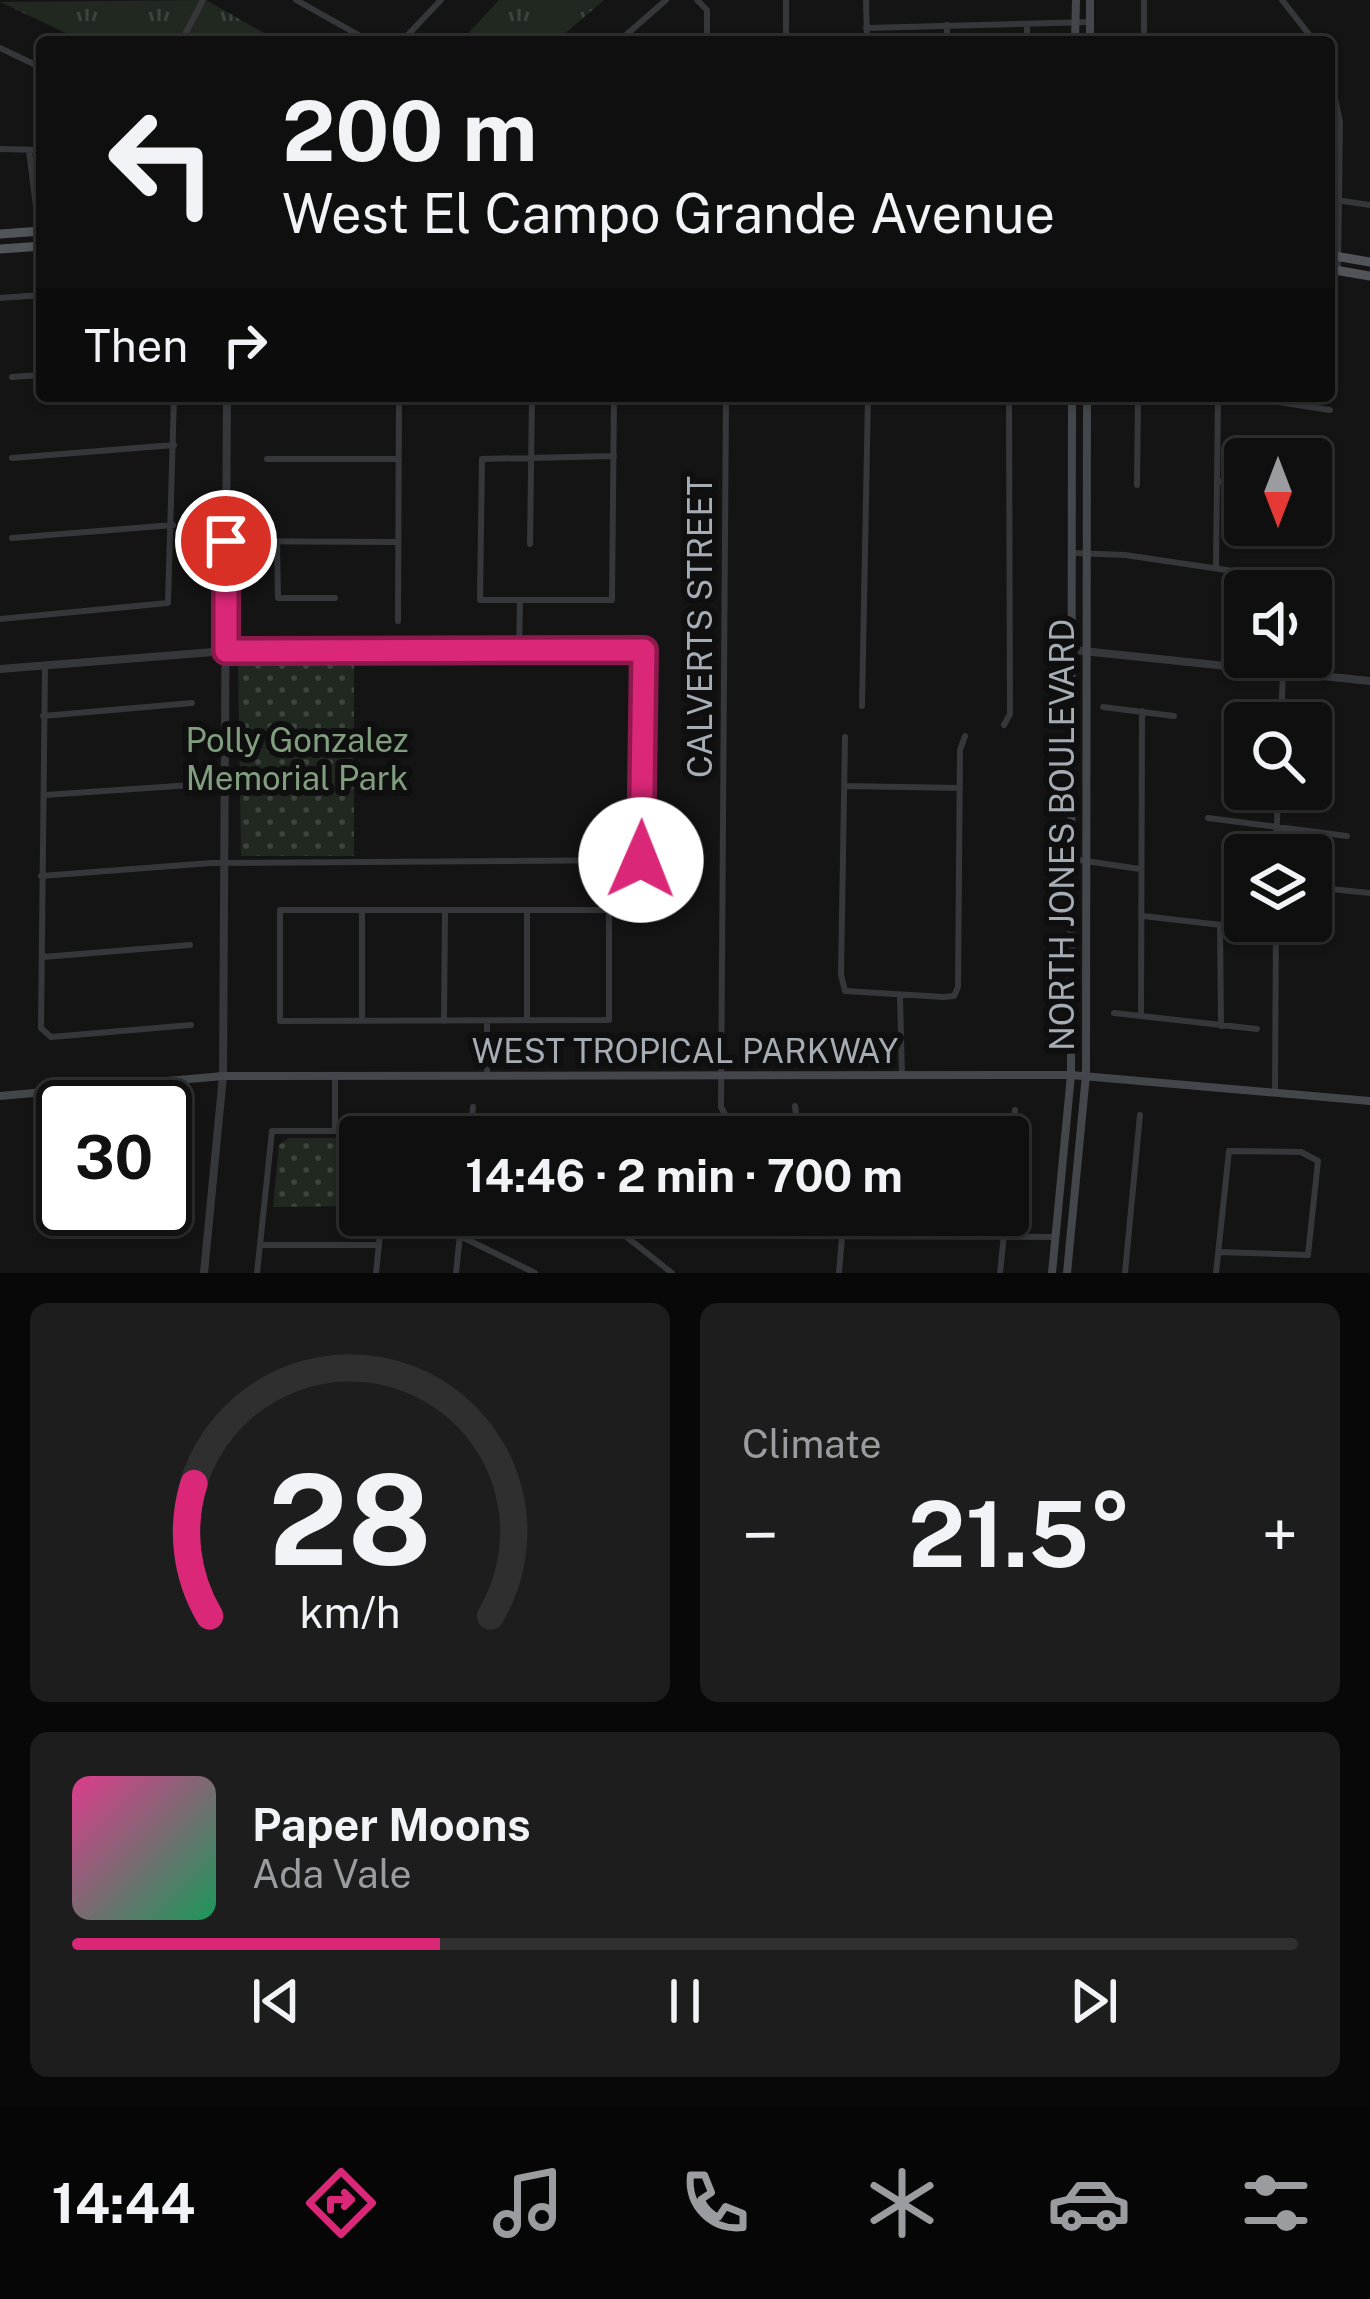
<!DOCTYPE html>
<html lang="en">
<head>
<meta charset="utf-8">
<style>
	body { margin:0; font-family:"Public Sans",sans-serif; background:#1d1d1e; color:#f1f3f6; height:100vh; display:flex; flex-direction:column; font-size:45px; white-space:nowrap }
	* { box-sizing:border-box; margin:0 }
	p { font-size:39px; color:#9b9c9f }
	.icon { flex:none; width:66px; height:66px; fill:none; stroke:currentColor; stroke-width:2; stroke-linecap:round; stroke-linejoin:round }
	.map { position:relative; height:1273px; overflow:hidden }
	.drawer { display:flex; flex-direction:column; gap:30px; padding:30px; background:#080809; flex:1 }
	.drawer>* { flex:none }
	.hud { position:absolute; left:36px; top:36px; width:1299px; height:366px; border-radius:12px; box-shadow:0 3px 9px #0004,0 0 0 3px #2f2f30; background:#0f0f10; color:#f1f3f6; overflow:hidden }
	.needle { width:78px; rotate:180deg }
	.fabs { position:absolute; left:1224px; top:438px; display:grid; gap:24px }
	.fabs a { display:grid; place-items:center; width:108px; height:108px; border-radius:12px; background:#0f0f10; box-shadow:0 3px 9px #0004,0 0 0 3px #2f2f30; font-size:60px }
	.speed { position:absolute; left:36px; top:1080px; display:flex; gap:24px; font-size:60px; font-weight:700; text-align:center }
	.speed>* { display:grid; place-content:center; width:156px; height:156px; border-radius:50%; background:#0f0f10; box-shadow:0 3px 9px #0004,0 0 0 3px #2f2f30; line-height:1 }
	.speed .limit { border:6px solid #111; border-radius:18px; background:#fff; color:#111 }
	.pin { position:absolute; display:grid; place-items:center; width:102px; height:102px; color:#fff; margin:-51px; border:6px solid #fff; border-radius:50%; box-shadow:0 3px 12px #0007 }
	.me { position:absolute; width:132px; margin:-66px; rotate:1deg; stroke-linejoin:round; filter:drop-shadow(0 0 9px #0008) }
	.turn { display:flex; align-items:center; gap:42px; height:252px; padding:0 48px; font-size:54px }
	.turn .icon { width:156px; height:156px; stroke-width:2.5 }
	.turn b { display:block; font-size:84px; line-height:102px }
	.then { display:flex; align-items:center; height:114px; padding:0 48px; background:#0003; gap:24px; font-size:45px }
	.big { font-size:90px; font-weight:700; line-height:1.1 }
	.drawer .card { flex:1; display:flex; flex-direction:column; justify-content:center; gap:18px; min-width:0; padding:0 42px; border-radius:18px; background:#1d1d1e }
	.drawer .dial { align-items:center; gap:0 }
	.dial svg { height:312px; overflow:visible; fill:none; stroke:#2f2f30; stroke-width:7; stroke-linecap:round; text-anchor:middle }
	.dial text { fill:#f1f3f6; stroke:none }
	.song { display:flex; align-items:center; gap:36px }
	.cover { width:144px; height:144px; border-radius:18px; background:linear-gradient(135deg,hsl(330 70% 55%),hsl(150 70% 35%)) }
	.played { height:12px; border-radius:6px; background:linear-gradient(90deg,#db2777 30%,#2f2f30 30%) }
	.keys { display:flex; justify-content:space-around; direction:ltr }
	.heat { display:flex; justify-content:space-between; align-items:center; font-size:66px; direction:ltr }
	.drawer .tiles { flex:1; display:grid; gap:30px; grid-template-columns:1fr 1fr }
	.card:last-child { grid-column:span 2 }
	.trip { position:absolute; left:339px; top:1116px; width:690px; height:120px; border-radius:12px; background:#0f0f10; box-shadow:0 3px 9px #0004,0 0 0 3px #2f2f30; font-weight:700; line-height:120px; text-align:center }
	.tab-bar { display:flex; height:192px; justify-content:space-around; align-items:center; background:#060606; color:#9b9c9f }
	.tab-bar .icon { width:84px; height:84px }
	.tab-bar .selected { color:#db2777 }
	.tab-bar b { font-size:54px; color:#f1f3f6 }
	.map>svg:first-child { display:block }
	.grass { fill:url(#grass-tufts) }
	.park { fill:url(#park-dots) }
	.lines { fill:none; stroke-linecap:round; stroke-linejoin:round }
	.minor { stroke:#35373a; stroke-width:6 }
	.tertiary { stroke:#35373a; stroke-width:8 }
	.secondary { stroke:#43464a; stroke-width:8 }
	.primary { stroke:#515459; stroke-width:9 }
	.route-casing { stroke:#8e194d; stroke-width:30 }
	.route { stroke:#db2777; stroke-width:21 }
	.labels { text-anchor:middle; stroke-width:12; stroke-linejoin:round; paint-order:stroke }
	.street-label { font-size:33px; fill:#a6adb5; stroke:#0f0f10 }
	.park-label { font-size:33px; fill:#819f7e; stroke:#0f0f10 }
</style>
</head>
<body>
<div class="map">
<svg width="1370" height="1273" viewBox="0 0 1370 1273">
	<defs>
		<pattern id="grass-tufts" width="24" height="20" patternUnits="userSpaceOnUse" patternTransform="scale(3)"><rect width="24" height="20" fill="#202820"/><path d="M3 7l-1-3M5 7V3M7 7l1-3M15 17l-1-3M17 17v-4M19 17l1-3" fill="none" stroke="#3d443e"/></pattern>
		<pattern id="park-dots" width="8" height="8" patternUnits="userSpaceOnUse" patternTransform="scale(3)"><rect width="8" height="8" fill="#202820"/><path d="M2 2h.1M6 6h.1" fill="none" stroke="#3d443e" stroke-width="1.8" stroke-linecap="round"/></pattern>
	</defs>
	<rect width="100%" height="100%" fill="#141415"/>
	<path class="grass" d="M206,0L280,42H85L0,2Z
		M499,0H604L555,42H460Z"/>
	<path class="park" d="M238,662H354V856H241Z
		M288,1138H360V1206L273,1207L279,1145Z"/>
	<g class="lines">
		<path class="minor" d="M296,0L371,42
			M697,0L707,10V42
			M866,0L867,42
			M1282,0L1315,42
			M866,28L1090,22
			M1145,38L1179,42
			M181,42L203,0
			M401,42L441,0
			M618,42L666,0
			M786,42V0
			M947,42V25
			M1027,42V24
			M1144,42V0
			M0,48L42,68
			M1329,71L1340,122L1338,270
			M0,149L42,150
			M29,150L42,255
			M40,150L42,180
			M1329,199L1370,205
			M0,298L42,295
			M1329,322H1331
			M12,377L42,375
			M726,396L721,1107L737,1137
			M1239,396L1330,410
			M614,456L482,459L480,600H612L614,396
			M12,458L174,445
			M267,459H399
			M1217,481L1245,485
			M1137,485L1138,396
			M1311,495L1329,498
			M12,538L173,525
			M226,541L396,542
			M277,543L278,598H335
			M530,544L532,396
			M1073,553L1125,555L1327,585
			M1216,568L1218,396
			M0,619L168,603L174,396
			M398,621L399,396
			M519,650L520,601
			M45,665L41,1028L51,1037L191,1025
			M862,706L868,396
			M1103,707L1174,716
			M43,716L192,703
			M1281,723L1283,671
			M1004,725L1010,714L1009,396
			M845,737L841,975L845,991L944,997L954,996L958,987L960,750L965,736
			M845,786L960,788
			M45,795L192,785
			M1208,818L1347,836
			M1276,855L1278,789
			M1072,859L1140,869
			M41,876L211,863L642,860L644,650L226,651
			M1311,887L1370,893
			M280,910H609V1020L280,1021Z
			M1143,916L1247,928
			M1220,925L1221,1026
			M43,957L190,945
			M900,997L902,1075
			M1114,1013L1257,1029
			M1141,1014L1142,711
			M527,1020V910
			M362,1021V910
			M444,1021L445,910
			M487,1021V1075
			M335,1076V1131
			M1275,1091L1276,921
			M795,1106L799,1137
			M470,1137L473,1107
			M570,1137L587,1117L630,1137
			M1008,1194L1015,1110
			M599,1215L672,1273
			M731,1215L757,1236L1056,1237
			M460,1236L535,1273
			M796,1236V1215
			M260,1245H379
			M257,1273L272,1131H390V1137
			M376,1273L382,1215
			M456,1273L462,1215
			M839,1273L842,1236
			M1000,1273L1006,1215
			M1125,1273L1140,1115
			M1216,1273L1229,1151L1301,1152L1318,1161L1308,1255L1219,1252"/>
		<path class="tertiary" d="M1073,650L1370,681
			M0,669L226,651
			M204,1273L223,1076L227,396"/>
		<path class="secondary" d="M1075,42L1076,0
			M1090,42V0
			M0,1096L223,1076L1071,1075L1370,1101
			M1052,1273L1071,1075L1072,396
			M1067,1273L1086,1075L1087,396"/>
		<path class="primary" d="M0,234L42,231
			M0,249L42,246
			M1329,255L1370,262
			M1329,269L1370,276"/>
	</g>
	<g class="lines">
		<defs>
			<path id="route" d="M226,541V651L644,650L641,860"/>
		</defs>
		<use href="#route" class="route-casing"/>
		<use href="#route" class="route"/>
	</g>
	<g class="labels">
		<g class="street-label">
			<text transform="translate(700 627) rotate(-90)" y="12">CALVERTS STREET</text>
			<text transform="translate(1062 835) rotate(-90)" y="12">NORTH JONES BOULEVARD</text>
			<text x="685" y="1063">WEST TROPICAL PARKWAY</text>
		</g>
		<g class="park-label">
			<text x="297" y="752">Polly Gonzalez<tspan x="297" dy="38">Memorial Park</tspan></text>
		</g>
	</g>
</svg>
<div class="fabs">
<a><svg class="needle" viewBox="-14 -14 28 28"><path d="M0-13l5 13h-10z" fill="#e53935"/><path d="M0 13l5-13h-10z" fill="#9b9c9f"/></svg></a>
<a><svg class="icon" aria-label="sound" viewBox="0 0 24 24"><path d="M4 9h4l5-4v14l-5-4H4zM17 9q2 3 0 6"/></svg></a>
<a><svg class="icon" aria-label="search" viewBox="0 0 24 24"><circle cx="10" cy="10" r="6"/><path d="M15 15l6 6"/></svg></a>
<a><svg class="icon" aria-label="layers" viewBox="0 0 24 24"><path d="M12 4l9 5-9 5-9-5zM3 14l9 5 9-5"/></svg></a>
</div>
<div class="speed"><div class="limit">30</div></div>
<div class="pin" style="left:226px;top:541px;background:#d93025"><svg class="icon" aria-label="arrive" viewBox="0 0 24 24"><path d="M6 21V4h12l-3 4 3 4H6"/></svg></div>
<svg class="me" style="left:641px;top:860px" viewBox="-20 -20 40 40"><circle r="19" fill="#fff"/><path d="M0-13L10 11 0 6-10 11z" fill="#db2777"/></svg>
<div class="trip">14:46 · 2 min · 700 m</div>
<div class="hud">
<div class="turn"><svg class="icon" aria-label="left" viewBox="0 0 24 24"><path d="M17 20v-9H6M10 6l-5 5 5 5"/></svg><div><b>200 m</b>West El Campo Grande Avenue</div></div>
<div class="then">Then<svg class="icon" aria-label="right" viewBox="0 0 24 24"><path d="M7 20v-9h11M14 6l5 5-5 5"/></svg></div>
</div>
</div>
<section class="drawer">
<div class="tiles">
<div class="card dial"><svg viewBox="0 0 100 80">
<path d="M14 69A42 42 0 1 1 86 69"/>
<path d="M14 69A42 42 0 0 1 10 35" stroke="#db2777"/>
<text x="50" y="56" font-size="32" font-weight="700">28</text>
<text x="50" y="72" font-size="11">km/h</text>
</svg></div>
<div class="card"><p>Climate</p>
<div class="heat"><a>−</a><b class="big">21.5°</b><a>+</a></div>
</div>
<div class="card">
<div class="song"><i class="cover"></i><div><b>Paper Moons</b><p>Ada Vale</p></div></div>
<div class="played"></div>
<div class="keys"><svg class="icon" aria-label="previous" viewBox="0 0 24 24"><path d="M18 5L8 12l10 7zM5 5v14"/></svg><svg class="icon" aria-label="pause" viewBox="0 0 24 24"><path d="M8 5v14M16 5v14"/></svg><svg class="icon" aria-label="next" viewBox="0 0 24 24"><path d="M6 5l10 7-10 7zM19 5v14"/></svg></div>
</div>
</div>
</section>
<nav class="tab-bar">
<b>14:44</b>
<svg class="icon selected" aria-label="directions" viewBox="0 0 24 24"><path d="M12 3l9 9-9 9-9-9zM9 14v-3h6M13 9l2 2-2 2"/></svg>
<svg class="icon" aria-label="music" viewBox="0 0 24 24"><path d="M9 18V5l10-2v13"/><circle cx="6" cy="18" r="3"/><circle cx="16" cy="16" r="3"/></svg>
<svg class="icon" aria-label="phone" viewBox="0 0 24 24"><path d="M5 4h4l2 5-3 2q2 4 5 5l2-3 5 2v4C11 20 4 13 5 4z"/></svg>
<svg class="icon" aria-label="climate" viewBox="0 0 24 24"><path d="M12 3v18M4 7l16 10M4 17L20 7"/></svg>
<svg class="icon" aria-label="car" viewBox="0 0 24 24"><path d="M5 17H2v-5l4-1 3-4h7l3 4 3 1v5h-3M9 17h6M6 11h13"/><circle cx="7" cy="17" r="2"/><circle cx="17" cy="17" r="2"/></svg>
<svg class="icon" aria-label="filters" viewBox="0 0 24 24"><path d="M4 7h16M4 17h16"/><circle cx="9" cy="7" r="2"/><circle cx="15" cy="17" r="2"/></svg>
</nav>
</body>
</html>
